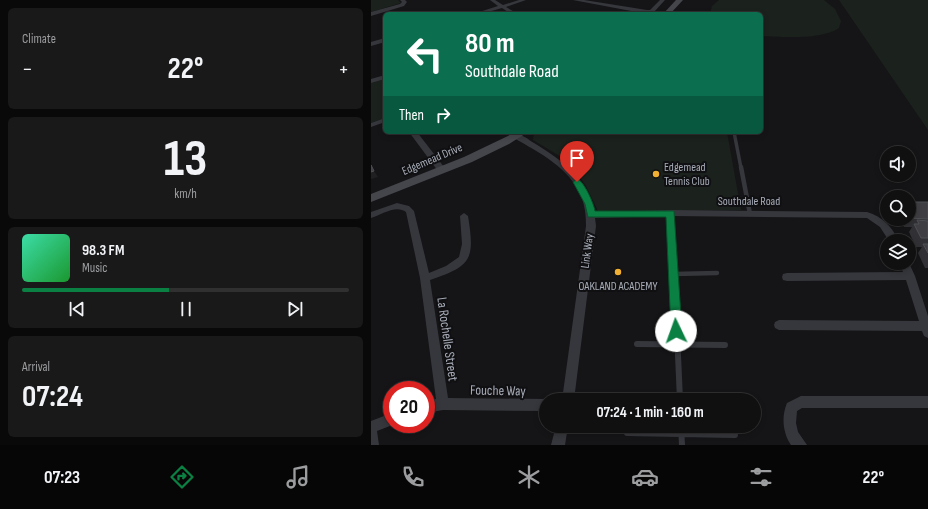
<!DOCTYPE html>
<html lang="en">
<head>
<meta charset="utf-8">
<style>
	body { margin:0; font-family:"Sofia Sans Condensed",sans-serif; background:#19191a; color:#f1f3f6; height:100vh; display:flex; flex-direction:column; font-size:15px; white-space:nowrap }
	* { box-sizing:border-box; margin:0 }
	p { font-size:13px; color:#9c9d9f }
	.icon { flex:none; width:22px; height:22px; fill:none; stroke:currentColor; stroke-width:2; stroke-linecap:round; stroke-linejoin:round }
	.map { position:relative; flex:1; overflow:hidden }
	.panel { display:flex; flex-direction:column; gap:8px; padding:8px; background:#090909; width:371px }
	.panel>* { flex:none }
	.hud { position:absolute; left:12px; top:12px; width:380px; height:122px; border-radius:6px; box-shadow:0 2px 6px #0003,0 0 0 1px #303031; background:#0b6e4f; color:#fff; overflow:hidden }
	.buttons { position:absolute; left:509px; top:146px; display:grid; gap:8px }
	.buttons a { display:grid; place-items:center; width:36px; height:36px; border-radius:50%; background:#101011; box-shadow:0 2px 6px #0003,0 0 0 1px #303031; font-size:20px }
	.speed { position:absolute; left:12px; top:381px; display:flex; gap:8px; font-size:20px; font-weight:700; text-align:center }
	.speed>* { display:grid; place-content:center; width:52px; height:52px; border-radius:50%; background:#101011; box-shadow:0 2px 6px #0003,0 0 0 1px #303031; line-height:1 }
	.speed .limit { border:6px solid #d22; background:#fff; color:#111 }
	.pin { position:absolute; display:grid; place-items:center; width:34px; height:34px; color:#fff; margin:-41px -17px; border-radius:50% 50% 50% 0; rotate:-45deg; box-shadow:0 0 4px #0007 }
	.pin .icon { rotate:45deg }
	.me { position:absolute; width:44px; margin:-22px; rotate:357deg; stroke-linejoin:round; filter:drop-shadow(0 0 3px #0008) }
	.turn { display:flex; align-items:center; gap:14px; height:84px; padding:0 16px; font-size:18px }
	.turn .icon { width:52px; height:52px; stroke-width:2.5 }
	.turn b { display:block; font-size:28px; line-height:34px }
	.then { display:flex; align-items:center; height:38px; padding:0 16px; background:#0003; gap:8px; font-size:15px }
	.big { font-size:30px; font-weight:700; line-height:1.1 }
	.panel .tile { flex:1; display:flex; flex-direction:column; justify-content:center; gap:6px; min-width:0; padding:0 14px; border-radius:6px; background:#19191a }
	.panel .dial { align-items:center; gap:0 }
	.dial b { font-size:52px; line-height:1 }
	.song { display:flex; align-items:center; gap:12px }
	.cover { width:48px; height:48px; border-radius:6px; background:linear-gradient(135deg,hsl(160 70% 55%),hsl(130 70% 35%)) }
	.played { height:4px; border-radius:2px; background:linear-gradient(90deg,#0b8043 45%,#303031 45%) }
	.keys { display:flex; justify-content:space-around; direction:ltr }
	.heat { display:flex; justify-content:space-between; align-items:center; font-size:22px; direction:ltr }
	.trip { position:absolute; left:168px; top:393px; width:222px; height:40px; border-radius:20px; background:#101011; box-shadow:0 2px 6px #0003,0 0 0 1px #303031; font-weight:700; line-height:40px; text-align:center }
	.tab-bar { display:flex; height:64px; justify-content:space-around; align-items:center; background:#060607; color:#9c9d9f }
	.tab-bar .icon { width:28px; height:28px }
	.tab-bar .current { color:#0b8043 }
	.tab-bar b { font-size:18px; color:#f1f3f6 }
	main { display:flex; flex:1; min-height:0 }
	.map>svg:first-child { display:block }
	.green { fill:#1b211c }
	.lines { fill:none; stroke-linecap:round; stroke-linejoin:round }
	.lane-far3 { stroke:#36373c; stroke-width:2.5 }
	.lane-far2 { stroke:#36373c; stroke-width:3.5 }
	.lane-far1 { stroke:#36373c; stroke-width:4.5 }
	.lane { stroke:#36373c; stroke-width:6 }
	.street { fill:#36373c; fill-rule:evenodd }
	.secondary { fill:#44464c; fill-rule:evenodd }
	.wall { fill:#313135 }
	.shaded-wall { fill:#202023 }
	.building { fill:#3e3e43; stroke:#4e5055 }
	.route { fill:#0b8043; stroke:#07532c }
	.poi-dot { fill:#f2b032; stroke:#101012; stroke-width:1.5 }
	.labels { text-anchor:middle; stroke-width:4; stroke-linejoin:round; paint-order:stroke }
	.street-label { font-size:12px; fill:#a7acb7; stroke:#101012 }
	.poi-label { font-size:12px; fill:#a7acb7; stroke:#101012; text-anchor:start }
	.near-street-label { font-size:14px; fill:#a7acb7; stroke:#101012 }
</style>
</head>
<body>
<main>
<section class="panel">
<div class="tile"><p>Climate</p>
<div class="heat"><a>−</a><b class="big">22°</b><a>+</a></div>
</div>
<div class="tile dial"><b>13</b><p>km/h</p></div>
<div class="tile">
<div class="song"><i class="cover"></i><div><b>98.3 FM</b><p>Music</p></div></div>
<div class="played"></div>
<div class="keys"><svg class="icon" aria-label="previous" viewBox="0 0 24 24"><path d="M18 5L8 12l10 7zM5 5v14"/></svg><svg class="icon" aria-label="pause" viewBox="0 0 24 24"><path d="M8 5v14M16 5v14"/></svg><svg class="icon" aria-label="next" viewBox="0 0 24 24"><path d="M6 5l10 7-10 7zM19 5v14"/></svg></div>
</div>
<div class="tile"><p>Arrival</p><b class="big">07:24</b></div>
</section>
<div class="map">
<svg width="557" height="445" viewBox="0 0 557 445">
	<rect width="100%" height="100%" fill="#151517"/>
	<path class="green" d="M0,0H27L30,3L0,12Z
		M348,0H453L464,9L470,21L468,28C451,40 411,37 390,36V14H339L341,6Z
		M468,0H557V130Z
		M14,79V118L0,123V83Z
		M163,132H356L370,210L227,211L215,186L197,161L162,140Z"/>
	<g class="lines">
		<path class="lane-far3" d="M297,12L308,14
			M311,14H322"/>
		<path class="lane-far2" d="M363,132L370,168"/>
		<path class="lane-far1" d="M370,167L379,214
			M300,213L304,289
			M303,274L346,273"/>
		<path class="lane" d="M304,288L309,400
			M266,344L354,345
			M310,426L311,445
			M256,433L364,435"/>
		<path class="street" d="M29,0H34L36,2L33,6L0,16V12L29,4L31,2Z
			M119,0H124L132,5L148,0H155L135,7L147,14H140L131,8L110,14H102L127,6Z
			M202,0H213L276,10H279L289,0H294L283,12L276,14Z
			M14,38V42L0,46V42Z
			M14,75V79L0,83V79Z
			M14,118V122L0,127V123Z
			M38,132H46L73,167L74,169L73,171H67Z
			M143,134C150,133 157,139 163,143C189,159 219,179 223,212L300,210L496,212C512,217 520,226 528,241H518L509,227L496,218L300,216L224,218L225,226L203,400H191L215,226C215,215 214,206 210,196C199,168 167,152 143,138Z
			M26,203L38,206L43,211L58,273L75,266L88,257L91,244L89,216L93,213L97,216C104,259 101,266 59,280L77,398L175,399L178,400H175V411L72,410L55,413V401L65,399L49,278L35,212C25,204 10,215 0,218V212Z
			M528,263H538L544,276L557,316V338L553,336L551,331L408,330L404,328L403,325L404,322L408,320L548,321L535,280L416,281L412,280L411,277L412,274L416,273L532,272Z
			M430,396H557V408H431L426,411L425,423L427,432L436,445H420C412,433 410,417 416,403Z
			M21,413V424H24L6,431L8,445H0V421Z
			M185,426H197L194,445H180Z"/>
		<path class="secondary" d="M305,0H312L299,14H292Z
			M145,132H157L138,144L101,162L0,202V194L93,157Z"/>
	</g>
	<path class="wall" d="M538,202H557V268H554L547,253L551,247H545L538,232L541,227H533L529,219H538Z"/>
	<path class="shaded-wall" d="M3,171L7,177L0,179V172Z"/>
	<path class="building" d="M0,165L3,171L0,172Z
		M538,202H557V219L538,218Z
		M546,220L557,221V238H550L543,224H548Z
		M552,244H557V253Z"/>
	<path class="route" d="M206,179C213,181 223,204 224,211H303L311,331L309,335L305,336L301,335L300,331L295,217H217L214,204L202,182Z"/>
	<g class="poi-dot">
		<circle cx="285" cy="174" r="4"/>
		<circle cx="247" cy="272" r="4"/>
	</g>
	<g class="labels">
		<g class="street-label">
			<text transform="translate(61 159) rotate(-23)" y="4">Edgemead Drive</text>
			<text x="378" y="205">Southdale Road</text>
			<text transform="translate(216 251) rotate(-82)" y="4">Link Way</text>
		</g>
		<g class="poi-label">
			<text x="293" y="171">Edgemead<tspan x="293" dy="14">Tennis Club</tspan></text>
			<text x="247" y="290" text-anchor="middle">OAKLAND ACADEMY</text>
		</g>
		<g class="near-street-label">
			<text transform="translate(77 339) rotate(82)" y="5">La Rochelle Street</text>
			<text transform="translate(127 390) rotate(1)" y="5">Fouche Way</text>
		</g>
	</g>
</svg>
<div class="buttons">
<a><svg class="icon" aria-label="sound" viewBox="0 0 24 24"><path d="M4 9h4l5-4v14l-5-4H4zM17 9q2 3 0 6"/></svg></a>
<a><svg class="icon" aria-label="search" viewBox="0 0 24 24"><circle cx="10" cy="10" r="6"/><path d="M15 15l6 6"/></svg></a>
<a><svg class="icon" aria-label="layers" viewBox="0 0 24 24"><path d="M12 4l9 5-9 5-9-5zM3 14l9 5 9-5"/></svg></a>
</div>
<div class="speed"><div class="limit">20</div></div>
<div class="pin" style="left:206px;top:182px;background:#d93025"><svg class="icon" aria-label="arrive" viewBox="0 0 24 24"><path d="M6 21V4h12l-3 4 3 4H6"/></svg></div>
<svg class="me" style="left:305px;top:331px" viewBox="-20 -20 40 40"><circle r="19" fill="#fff"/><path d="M0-13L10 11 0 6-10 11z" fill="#0b8043"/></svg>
<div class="trip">07:24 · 1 min · 160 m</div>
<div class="hud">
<div class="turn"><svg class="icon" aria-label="left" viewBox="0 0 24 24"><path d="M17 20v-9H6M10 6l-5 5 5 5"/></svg><div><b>80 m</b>Southdale Road</div></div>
<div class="then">Then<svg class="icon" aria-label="right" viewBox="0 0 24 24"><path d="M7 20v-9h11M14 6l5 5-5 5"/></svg></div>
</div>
</div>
</main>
<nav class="tab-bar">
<b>07:23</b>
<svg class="icon current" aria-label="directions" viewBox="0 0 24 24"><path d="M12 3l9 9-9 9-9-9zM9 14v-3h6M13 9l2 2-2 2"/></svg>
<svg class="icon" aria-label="music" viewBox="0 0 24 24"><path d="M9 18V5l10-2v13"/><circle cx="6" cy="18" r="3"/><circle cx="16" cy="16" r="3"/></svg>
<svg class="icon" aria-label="phone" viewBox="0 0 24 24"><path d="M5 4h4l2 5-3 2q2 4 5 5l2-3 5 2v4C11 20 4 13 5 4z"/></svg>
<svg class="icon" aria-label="climate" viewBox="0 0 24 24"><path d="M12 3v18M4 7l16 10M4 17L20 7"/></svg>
<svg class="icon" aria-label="car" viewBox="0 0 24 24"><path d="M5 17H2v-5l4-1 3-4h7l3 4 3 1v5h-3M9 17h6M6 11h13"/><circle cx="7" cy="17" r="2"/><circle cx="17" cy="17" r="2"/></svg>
<svg class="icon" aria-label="filters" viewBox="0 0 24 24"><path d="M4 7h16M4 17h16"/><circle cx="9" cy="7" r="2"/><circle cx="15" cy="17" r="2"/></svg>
<b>22°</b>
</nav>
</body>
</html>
